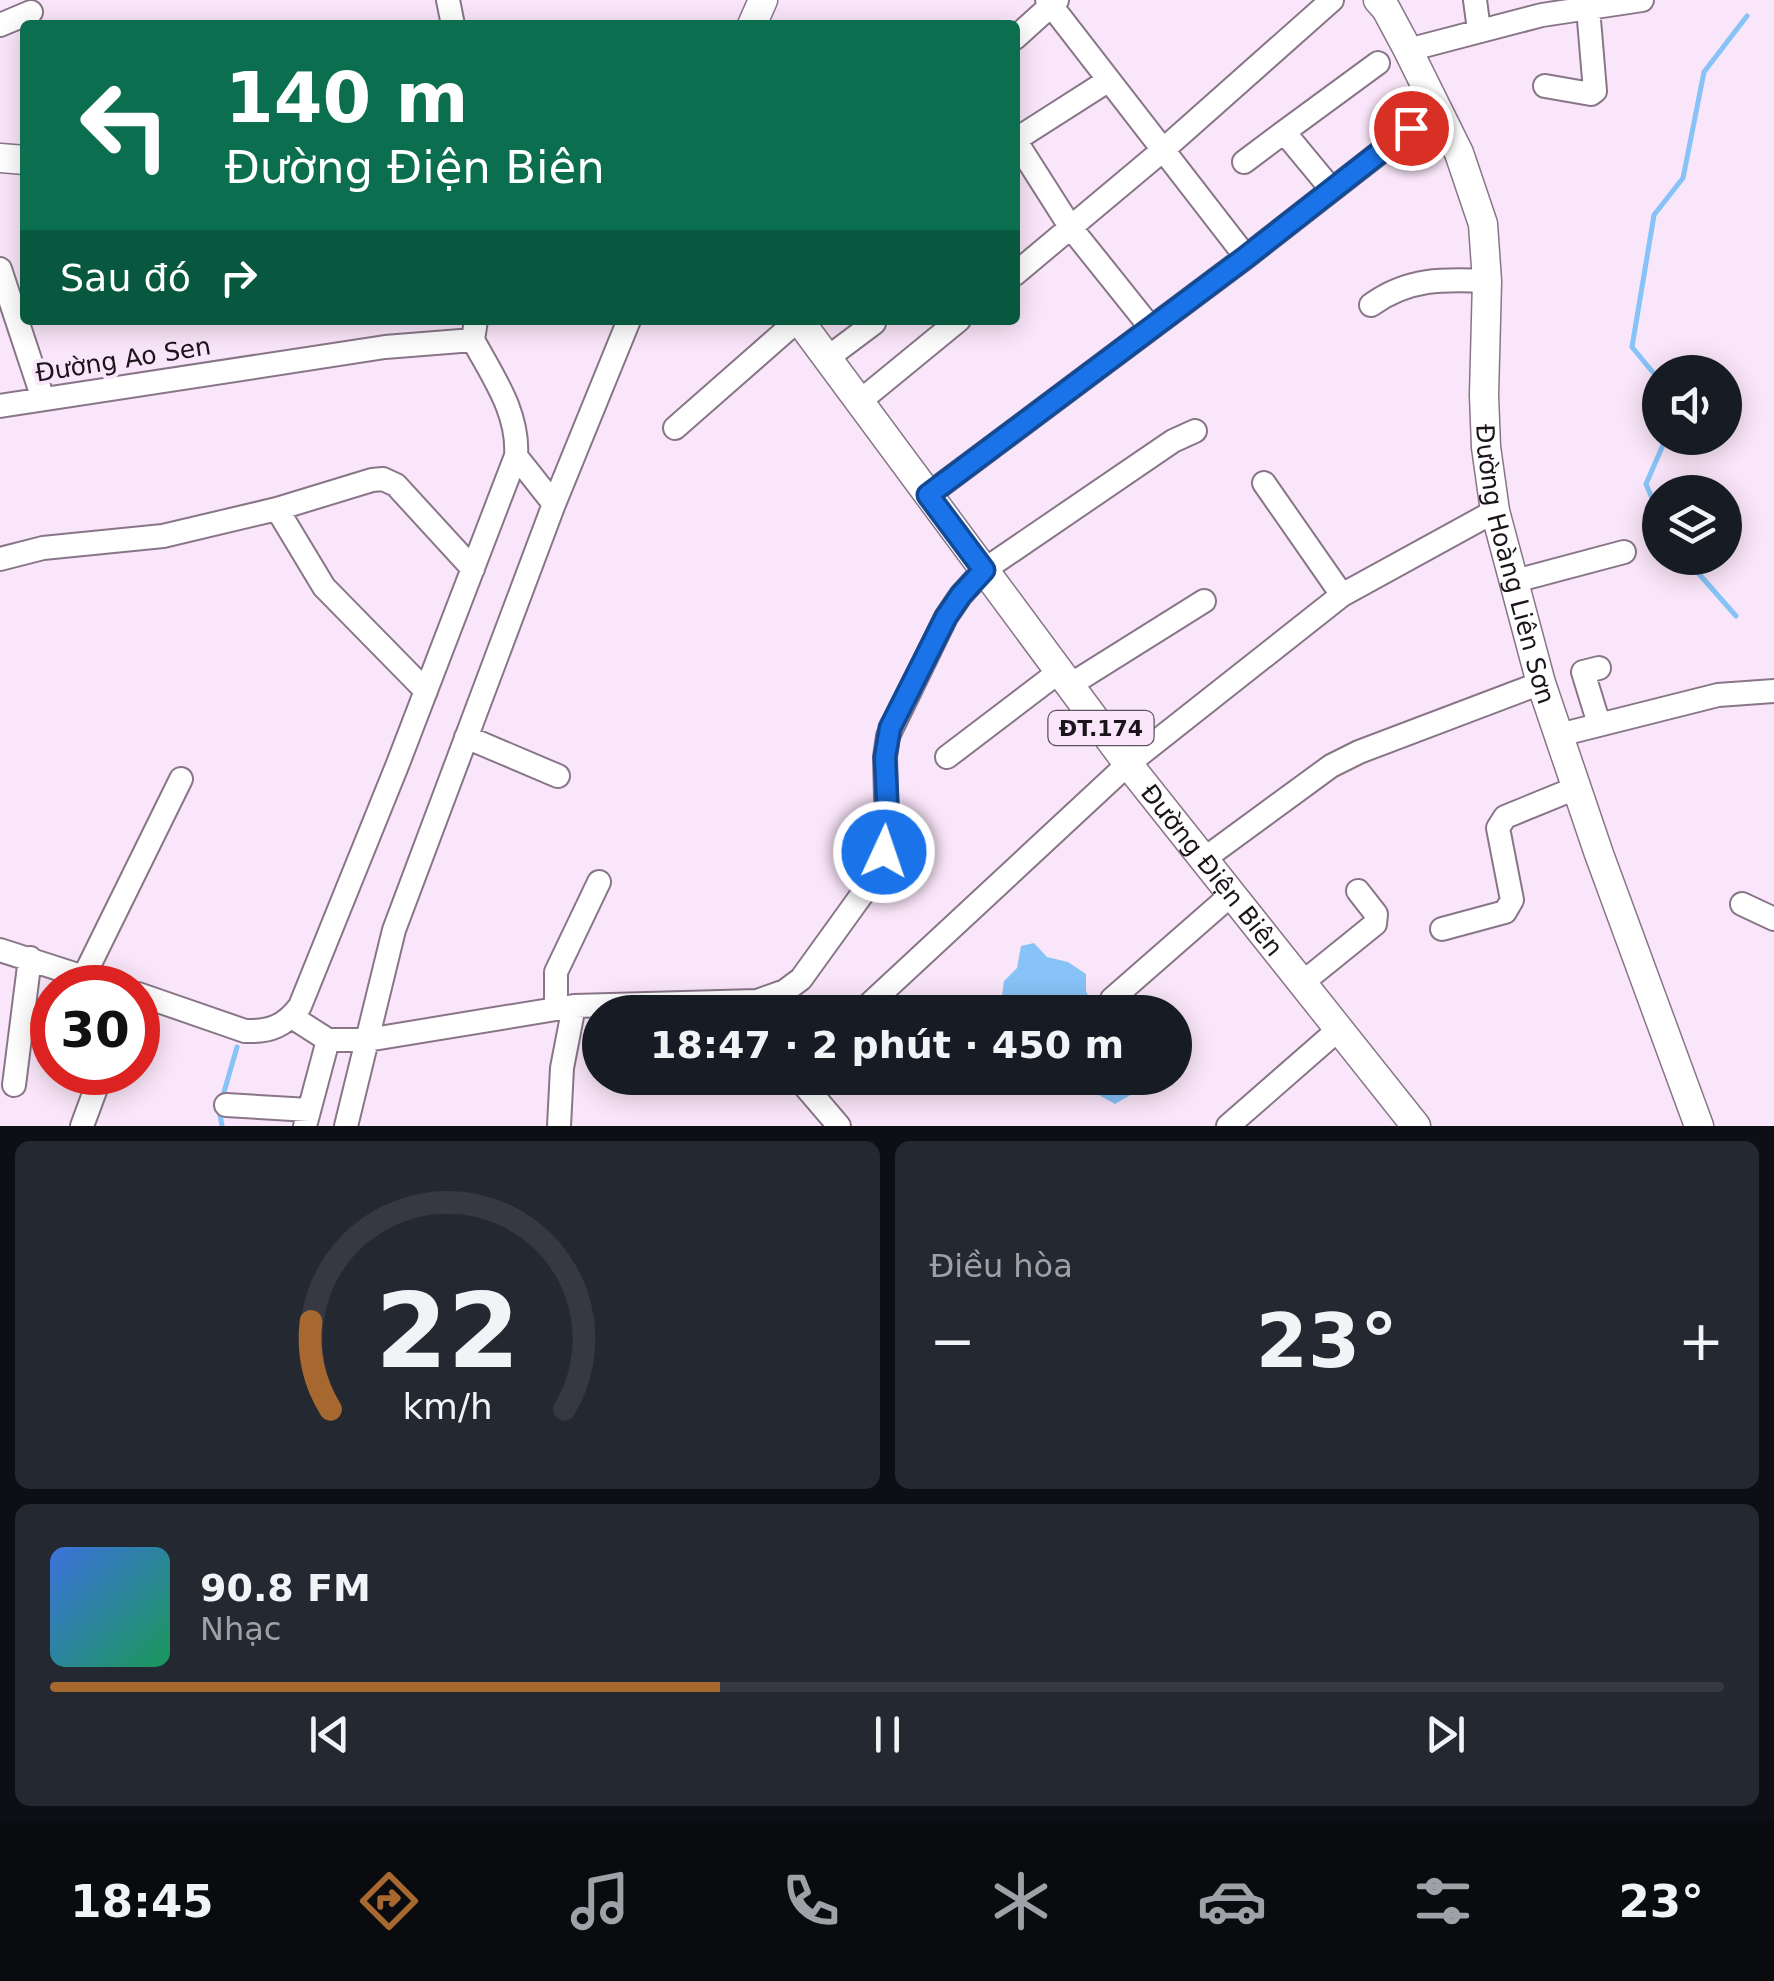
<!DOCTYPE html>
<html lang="vi">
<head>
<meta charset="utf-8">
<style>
	body { margin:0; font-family:"DejaVu Sans",sans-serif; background:#242831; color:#f1f3f6; height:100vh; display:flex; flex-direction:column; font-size:38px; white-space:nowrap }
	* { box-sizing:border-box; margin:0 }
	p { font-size:32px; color:#9ea1a6 }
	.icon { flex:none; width:55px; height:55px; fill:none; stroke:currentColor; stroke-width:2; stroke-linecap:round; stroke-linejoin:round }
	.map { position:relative; height:1126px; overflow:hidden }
	.panel { display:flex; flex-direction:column; gap:15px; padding:15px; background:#0d0f14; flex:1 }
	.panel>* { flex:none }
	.banner { position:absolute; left:20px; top:20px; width:1000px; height:305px; border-radius:10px; box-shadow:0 5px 25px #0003; background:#0b6e4f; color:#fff; overflow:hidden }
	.tools { position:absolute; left:1642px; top:355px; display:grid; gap:20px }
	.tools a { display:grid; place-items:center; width:100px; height:100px; border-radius:50%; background:#171b24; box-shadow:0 5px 25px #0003; font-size:50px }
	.speed { position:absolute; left:30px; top:965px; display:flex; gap:20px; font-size:50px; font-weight:700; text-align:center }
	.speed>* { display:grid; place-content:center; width:130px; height:130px; border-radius:50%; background:#171b24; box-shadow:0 5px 25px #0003; line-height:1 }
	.speed .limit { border:15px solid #d22; background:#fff; color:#111 }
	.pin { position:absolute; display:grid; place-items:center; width:85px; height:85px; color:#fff; margin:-42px; border:5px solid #fff; border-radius:50%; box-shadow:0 2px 10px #0007 }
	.me { position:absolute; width:110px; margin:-55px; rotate:3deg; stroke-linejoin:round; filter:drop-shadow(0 0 8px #0008) }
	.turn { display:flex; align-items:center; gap:35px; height:210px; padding:0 40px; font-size:45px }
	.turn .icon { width:130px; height:130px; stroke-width:2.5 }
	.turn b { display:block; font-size:70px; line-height:85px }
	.then { display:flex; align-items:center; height:95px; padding:0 40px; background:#0003; gap:20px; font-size:38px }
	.big { font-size:75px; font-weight:700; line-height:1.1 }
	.panel .widget { flex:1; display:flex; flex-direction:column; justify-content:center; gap:15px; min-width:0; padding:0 35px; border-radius:15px; background:#242831 }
	.panel .dial { align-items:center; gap:0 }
	.dial svg { height:260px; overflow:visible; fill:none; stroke:#363941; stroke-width:7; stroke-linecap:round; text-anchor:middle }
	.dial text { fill:#f1f3f6; stroke:none }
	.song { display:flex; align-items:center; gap:30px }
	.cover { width:120px; height:120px; border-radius:15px; background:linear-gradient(135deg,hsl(220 70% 55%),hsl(150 70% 35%)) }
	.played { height:10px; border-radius:5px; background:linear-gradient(90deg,#a6682e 40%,#363941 40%) }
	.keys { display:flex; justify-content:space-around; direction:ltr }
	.heat { display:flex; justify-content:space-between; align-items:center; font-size:55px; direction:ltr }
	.panel .tiles { flex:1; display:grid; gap:15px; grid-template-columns:1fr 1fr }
	.widget:last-child { grid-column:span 2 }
	.trip { position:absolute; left:582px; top:995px; width:610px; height:100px; border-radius:50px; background:#171b24; box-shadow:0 5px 25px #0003; font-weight:700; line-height:100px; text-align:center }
	.menu { display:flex; height:160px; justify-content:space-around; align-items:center; background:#090b0e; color:#9ea1a6 }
	.menu .icon { width:70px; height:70px }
	.menu .selected { color:#a6682e }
	.menu b { font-size:45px; color:#f1f3f6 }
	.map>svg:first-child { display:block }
	.water { fill:#87c3f7 }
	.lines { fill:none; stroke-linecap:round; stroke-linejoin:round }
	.stream { stroke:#87c3f7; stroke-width:5 }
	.minor-casing { stroke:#887688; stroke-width:26 }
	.major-casing { stroke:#887688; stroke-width:31 }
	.minor { stroke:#fff; stroke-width:22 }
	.major { stroke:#fff; stroke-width:28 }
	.route-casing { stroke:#114b97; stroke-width:25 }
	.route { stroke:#1a73e8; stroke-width:18 }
	.labels { text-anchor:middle; stroke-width:8; stroke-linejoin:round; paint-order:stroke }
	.shield { fill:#fae6fa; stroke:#5e535e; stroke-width:2.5 }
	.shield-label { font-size:22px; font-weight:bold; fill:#1b141b }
	.street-label { font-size:25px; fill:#1b141b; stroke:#fae6fa }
</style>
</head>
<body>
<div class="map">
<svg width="1774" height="1126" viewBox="0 0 1774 1126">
	<rect width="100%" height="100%" fill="#fae6fa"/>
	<path class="water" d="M1034,943L1047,957L1068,962L1086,974V991L1096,1012H1015L1002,996L1004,981L1017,968L1021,946Z
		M1068,1078H1134V1093L1115,1104Z"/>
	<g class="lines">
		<path class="stream" d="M1660,381L1632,347L1654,215L1683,178L1704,72L1747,16
			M1660,517L1646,484L1666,438
			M1685,558L1736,616
			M222,1099L237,1047
			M219,1109L222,1126"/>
		<defs>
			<path id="minor" d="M448,0L453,25
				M1047,0L1246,257
				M1475,0L1479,30
				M0,25L31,12
				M1015,38L1057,0
				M1408,50L1542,15L1642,0
				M1545,86L1591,94L1595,91L1588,8
				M1015,140L1071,228L1151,328
				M1015,140L1109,80
				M1244,162L1284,132
				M1332,190L1284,132L1378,63
				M0,269L43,399
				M1015,274L1163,150L1332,0
				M1371,305C1408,278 1444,279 1487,281
				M826,359L874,323V320
				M859,402L959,320
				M0,406L385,347L473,340L476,320
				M675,428L798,320
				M516,456L554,504
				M1264,483L1342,595
				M928,495L1246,257L1437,108
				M277,509L324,587L426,691
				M0,559L43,548L163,536L277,509L372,480L383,479L396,485L473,569
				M1515,581L1624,552
				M1599,668L1583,672L1599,724
				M1070,685L1204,601
				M1559,735L1718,695L1774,691
				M466,737L558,776
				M947,757L1060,671
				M1204,859L1331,766L1359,752L1541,683
				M1742,904L1774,919
				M1442,929L1505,912L1512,900L1498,828L1505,817L1576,788
				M0,950L118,988
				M84,976L181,779
				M1302,983L1375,924L1376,914L1358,891
				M138,994L245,1031C270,1032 285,1026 300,1006L397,766L516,456C519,413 493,377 473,340
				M1112,999L1232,894
				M556,1008V972L599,882
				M861,1012L1128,764L1342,595L1495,511
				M292,1017L328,1040H367L574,1006L757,1001L785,991L801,979L876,875L887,839L885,757L888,736L946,617L961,595L984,570L1173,441L1195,431
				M798,1078L839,1126
				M14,1085L30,958
				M226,1105L309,1110
				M82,1126L102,1072
				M305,1126L328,1040
				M346,1126L394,930L554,504L629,320
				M559,1126L562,1068L574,1006
				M1228,1126L1339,1029"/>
			<g id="major">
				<path id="s1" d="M1378,0L1386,9L1408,50L1459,153L1483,224L1487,281L1484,395L1486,447L1495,511L1541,683L1599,854L1699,1126"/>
				<path d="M752,25L763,0"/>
				<path d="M0,158L25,160"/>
				<path id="s2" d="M799,320L1128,764L1416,1126"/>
			</g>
		</defs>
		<use href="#minor" class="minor-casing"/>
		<use href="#major" class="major-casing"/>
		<use href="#minor" class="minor"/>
		<use href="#major" class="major"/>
	</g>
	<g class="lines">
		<defs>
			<path id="route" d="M884,852L888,822L885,757L890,728L946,617L961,595L984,570L928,495L1246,257L1411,128"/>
		</defs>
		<use href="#route" class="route-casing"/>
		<use href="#route" class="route"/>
	</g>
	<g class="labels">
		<rect class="shield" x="1048.5" y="711" width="105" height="34" rx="8"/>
		<g class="shield-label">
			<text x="1101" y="736">ĐT.174</text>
		</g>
		<g class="street-label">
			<text transform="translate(123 359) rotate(-9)" y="9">Đường Ao Sen</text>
			<text dy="9" stroke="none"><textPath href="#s1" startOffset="592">Đường Hoàng Liên Sơn</textPath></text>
			<text dy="9" stroke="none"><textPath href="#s2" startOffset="688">Đường Điện Biên</textPath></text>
		</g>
	</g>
</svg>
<div class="tools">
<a><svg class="icon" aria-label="sound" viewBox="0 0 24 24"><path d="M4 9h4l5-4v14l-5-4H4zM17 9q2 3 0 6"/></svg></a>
<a><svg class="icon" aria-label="layers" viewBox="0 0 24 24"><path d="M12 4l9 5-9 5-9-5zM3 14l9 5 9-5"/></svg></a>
</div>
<div class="speed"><div class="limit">30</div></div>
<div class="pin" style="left:1411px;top:128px;background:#d93025"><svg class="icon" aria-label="arrive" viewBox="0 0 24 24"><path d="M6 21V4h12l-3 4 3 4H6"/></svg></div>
<svg class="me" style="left:884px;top:852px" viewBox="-20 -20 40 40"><circle r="17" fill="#1a73e8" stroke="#fff" stroke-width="3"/><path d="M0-11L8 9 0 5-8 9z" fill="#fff"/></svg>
<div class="trip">18:47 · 2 phút · 450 m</div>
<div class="banner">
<div class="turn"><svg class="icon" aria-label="left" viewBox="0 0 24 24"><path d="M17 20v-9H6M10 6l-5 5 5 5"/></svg><div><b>140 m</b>Đường Điện Biên</div></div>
<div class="then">Sau đó<svg class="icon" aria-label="right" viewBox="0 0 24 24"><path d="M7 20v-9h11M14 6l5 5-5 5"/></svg></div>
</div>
</div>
<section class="panel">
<div class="tiles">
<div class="widget dial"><svg viewBox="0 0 100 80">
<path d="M14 69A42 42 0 1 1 86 69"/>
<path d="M14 69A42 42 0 0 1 8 42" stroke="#a6682e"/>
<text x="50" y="56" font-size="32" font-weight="700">22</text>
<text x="50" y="72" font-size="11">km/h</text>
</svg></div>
<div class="widget"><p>Điều hòa</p>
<div class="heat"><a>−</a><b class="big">23°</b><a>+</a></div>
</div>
<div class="widget">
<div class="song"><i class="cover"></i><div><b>90.8 FM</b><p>Nhạc</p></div></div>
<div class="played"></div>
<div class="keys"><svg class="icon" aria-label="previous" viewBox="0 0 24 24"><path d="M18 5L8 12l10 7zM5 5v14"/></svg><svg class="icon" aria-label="pause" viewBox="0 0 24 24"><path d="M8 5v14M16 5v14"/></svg><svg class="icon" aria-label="next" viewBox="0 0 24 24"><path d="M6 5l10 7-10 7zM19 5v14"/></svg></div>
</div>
</div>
</section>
<nav class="menu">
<b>18:45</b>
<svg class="icon selected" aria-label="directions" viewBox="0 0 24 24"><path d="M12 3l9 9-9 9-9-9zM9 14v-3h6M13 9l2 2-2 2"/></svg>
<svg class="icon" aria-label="music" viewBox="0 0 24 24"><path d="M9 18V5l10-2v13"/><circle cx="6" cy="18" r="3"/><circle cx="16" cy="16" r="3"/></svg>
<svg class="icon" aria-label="phone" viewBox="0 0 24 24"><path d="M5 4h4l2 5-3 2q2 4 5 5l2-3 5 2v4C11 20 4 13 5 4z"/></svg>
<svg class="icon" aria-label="climate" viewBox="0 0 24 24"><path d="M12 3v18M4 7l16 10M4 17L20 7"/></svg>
<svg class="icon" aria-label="car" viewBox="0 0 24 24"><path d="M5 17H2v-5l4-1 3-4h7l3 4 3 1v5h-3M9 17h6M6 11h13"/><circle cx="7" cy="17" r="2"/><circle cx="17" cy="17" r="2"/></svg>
<svg class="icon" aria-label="filters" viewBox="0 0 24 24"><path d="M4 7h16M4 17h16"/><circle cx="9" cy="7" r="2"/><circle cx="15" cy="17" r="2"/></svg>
<b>23°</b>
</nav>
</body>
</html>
